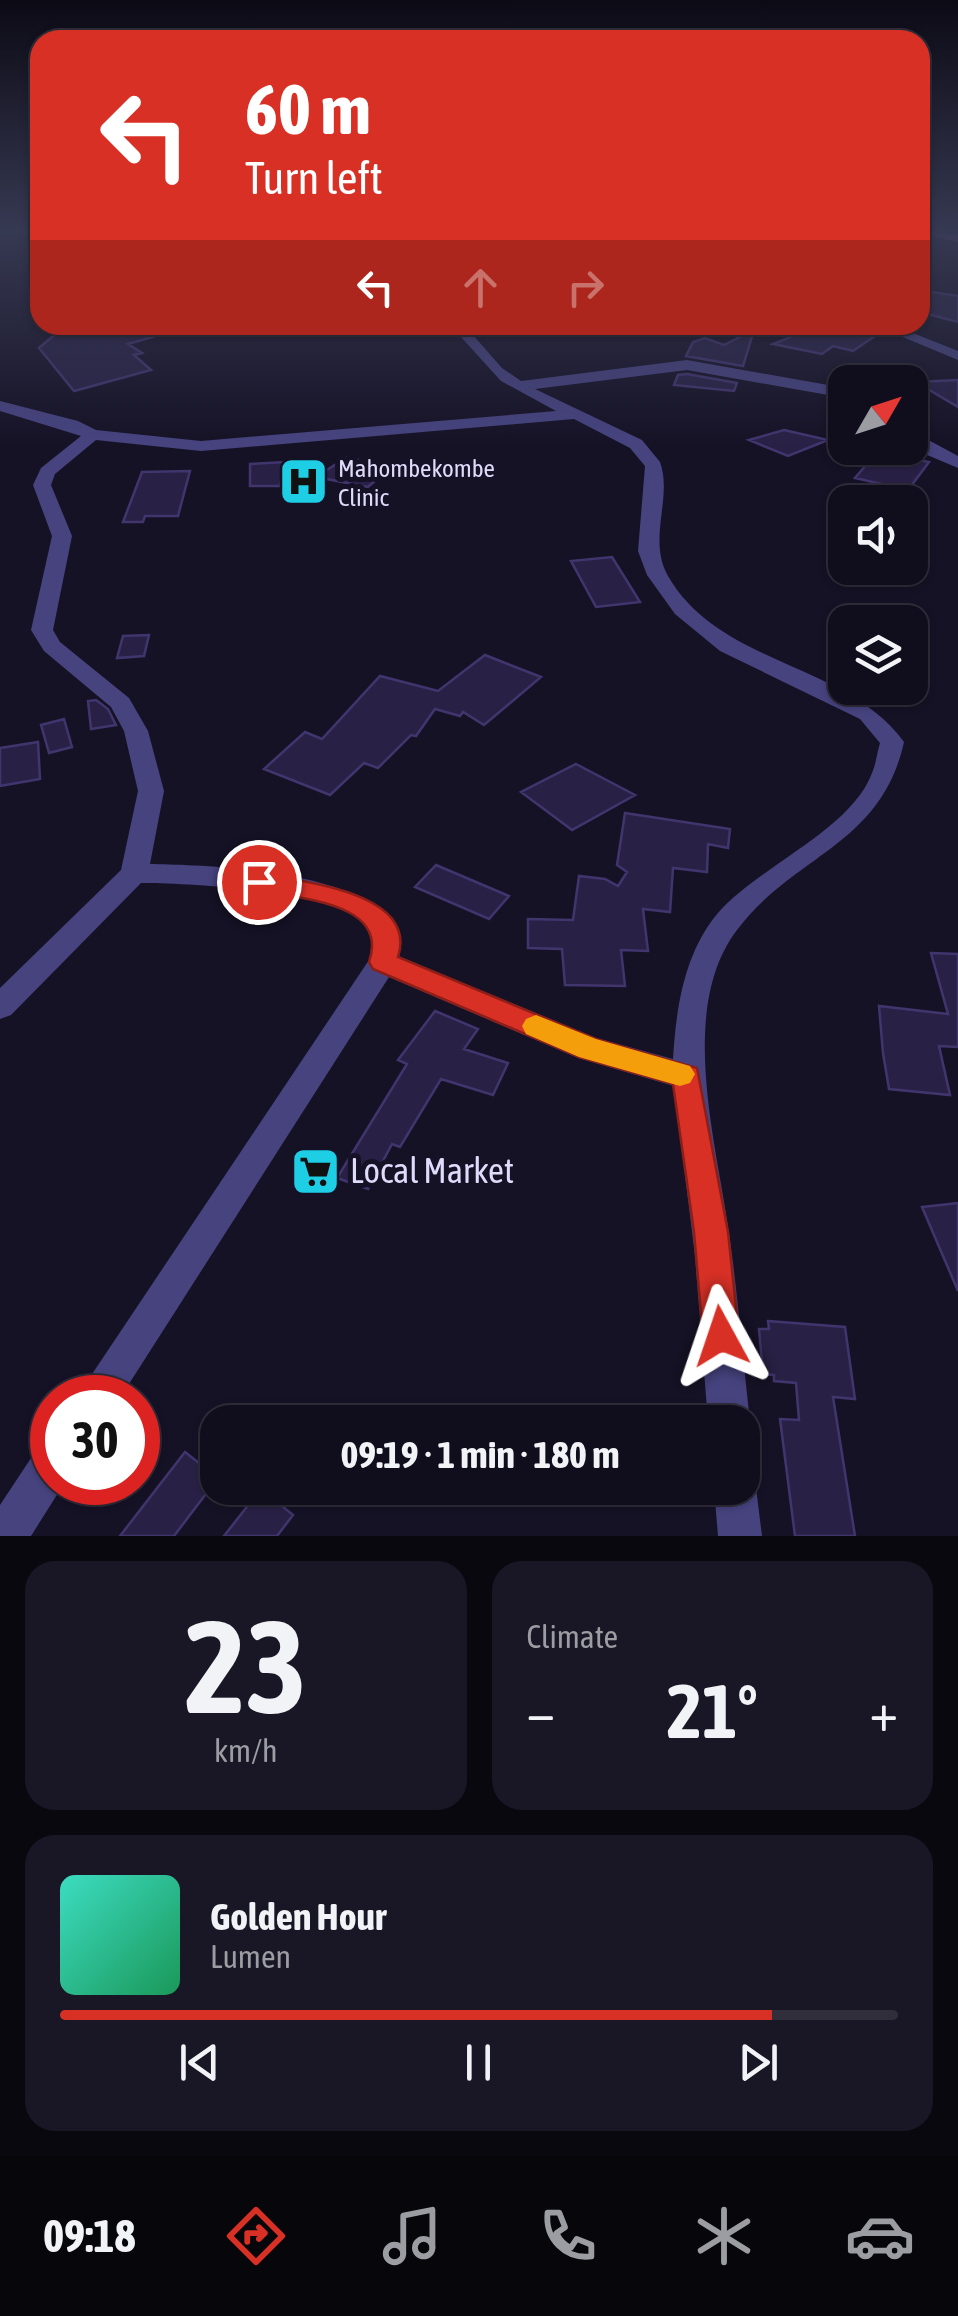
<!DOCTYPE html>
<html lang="en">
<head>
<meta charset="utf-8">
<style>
	body { margin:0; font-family:"Asap Condensed",sans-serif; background:#191725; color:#f1f3f6; height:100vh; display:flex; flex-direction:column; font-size:38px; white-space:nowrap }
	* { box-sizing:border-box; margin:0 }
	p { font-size:32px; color:#9c9ca3 }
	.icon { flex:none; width:55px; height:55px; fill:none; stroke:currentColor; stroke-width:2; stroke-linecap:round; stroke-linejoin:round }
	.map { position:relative; height:1536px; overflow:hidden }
	.sheet { display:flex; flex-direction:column; gap:25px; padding:25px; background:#09080f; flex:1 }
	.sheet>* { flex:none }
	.guide { position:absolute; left:30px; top:30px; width:900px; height:305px; border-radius:30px; box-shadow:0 2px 8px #0004,0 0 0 2px #302e3b; background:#d93025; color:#fff; overflow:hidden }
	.needle { width:65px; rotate:51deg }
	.controls { position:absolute; left:828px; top:365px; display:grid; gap:20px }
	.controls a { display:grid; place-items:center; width:100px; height:100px; border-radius:20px; background:#100e1c; box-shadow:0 2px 8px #0004,0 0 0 2px #302e3b; font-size:50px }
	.speed { position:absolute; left:30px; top:1375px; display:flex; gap:20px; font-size:50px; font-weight:700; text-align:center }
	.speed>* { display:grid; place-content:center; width:130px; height:130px; border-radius:50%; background:#100e1c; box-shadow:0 2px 8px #0004,0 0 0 2px #302e3b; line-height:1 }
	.speed .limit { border:15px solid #d22; background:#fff; color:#111 }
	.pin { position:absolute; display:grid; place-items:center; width:85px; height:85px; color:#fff; margin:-42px; border:5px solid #fff; border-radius:50%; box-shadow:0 2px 10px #0007 }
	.me { position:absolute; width:110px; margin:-55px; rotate:355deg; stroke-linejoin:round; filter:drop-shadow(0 0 8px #0008) }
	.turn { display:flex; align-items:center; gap:35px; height:210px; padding:0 50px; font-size:45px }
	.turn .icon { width:130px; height:130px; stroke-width:2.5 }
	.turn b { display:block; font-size:70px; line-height:85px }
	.lanes { display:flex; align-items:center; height:95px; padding:0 50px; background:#0003; justify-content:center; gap:50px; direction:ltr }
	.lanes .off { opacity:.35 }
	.big { font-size:75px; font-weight:700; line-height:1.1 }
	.sheet .tile { flex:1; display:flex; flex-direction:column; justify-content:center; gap:15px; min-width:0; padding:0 35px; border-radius:30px; background:#191725 }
	.sheet .dial { align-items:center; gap:0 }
	.dial b { font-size:130px; line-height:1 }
	.song { display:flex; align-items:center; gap:30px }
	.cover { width:120px; height:120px; border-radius:15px; background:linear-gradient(135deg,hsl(170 70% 55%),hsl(150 70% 35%)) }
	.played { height:10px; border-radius:5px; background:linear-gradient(90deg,#d93025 85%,#302e3b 85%) }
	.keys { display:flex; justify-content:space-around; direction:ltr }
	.heat { display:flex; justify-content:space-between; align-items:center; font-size:55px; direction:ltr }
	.sheet .tiles { flex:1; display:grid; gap:25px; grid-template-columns:1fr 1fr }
	.tile:last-child { grid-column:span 2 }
	.trip { position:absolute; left:200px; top:1405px; width:560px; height:100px; border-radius:30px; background:#100e1c; box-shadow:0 2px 8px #0004,0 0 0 2px #302e3b; font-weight:700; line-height:100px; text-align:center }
	.menu { display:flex; height:160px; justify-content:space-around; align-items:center; background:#06060b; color:#9c9ca3 }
	.menu .icon { width:70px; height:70px }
	.menu .current { color:#d93025 }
	.menu b { font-size:45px; color:#f1f3f6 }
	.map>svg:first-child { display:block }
	.building { fill:#282145; stroke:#41356e; stroke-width:2.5 }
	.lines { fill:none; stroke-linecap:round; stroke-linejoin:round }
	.minor { fill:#46437f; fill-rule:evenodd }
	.primary { fill:#c06fee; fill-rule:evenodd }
	.route { fill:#d93025; stroke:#8d1f18; stroke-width:2.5 }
	.slow { fill:#f59e0b }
	.labels { text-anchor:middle; stroke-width:10; stroke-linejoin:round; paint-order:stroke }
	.far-poi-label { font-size:25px; fill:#dfdbfb; stroke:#161226; text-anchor:start }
	.near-poi-label { font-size:35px; fill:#dfdbfb; stroke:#161226; text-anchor:start }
</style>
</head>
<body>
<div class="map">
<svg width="958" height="1536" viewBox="0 0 958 1536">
	<rect width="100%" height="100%" fill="#161226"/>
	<path class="building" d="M920,290L958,296V322L920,312Z
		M66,325H173V331L128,344L142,353L134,355L151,370L74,391L39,348Z
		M820,325H838L875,336L853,351L833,346L822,354L773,344Z
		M754,330L743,366L686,356L693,342L705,338L724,345Z
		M687,374L737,383L734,391L674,385L678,375Z
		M958,380V407L916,382Z
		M784,430L828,440L788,456L749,440Z
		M878,451L929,462L908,490L855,478Z
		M347,457L390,468L368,487L316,477Z
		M285,462L280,486H250V464Z
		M190,471L178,516H145L143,522H123L142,472Z
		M612,557L640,602L596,607L571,561Z
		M149,635L144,656L117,658L123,636Z
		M485,655L541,677L484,725L463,712L460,716L435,709L416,736L411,735L378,768L364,763L330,795L264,769L305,732L322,739L380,676L438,691Z
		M96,700L108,709L116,725L91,729L88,701Z
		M64,719L72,747L49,753L41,725Z
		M38,742L40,779L0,786V748Z
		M576,764L635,795L572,830L521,792Z
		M625,813L730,829L728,848L708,844L707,872L673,868L670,912L643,909L648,951L621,950L625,986L565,985L562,949L528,948V919L573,920L579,876L605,879L618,886L627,872L617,865Z
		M436,865L509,896L489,919L415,887Z
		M931,953L958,954V1047L939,1046L950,1095L889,1089L883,1053L879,1006L948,1014Z
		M435,1011L478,1029L464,1049L508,1063L493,1095L441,1079L400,1147L392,1144L368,1189L337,1178L407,1064L398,1060Z
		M958,1203V1291L922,1207Z
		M768,1321L845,1327L855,1399L833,1397L855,1536H795L780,1419L799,1420L796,1383L774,1381V1375L763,1374L759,1329H769Z
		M185,1452L218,1478L174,1536H120Z
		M261,1489L293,1515L277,1536H224Z"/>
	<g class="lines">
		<path class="minor" d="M9,230L40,231V239L11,232Z
			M445,325L465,326L502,368L521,381L687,360L845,388V398L687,370L535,389L642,440L660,462C673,498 647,539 668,576C720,666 846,662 904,742C881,846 793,855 737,930C677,1009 717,1144 729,1233C738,1296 743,1359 750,1422L742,1437V1422H708L695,1256L674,1086L578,1058L389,977L120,1398H76L369,960C371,950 374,938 369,929C345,890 185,883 141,883L11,1015L0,1019V988L121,870L138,791L124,731L111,707L44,651L31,630L52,536L33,485L41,468L81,436L0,411V401L78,421L96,430L201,441L556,411L501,381L461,337ZM574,419L630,448L645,466L638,551L647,575L675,614L720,651L860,719L880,743C877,753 876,764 872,773C851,830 759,866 718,913C684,953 676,1009 673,1059L596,1038L399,957C415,870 206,865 150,864L164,791L148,731L129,698L60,642L53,630L72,536L51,485L55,474L96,440L201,451Z
			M874,325H893L958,351V360Z
			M910,430L958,456V468L913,449Z
			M52,1443V1482H65L31,1536H0V1505L37,1449Z
			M742,1470L750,1473L756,1488L762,1536H718L714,1488H742Z"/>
		<path class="primary" d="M920,230L958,234V242L920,233Z"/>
	</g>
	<linearGradient id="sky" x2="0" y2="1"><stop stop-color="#0c0a15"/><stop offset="0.52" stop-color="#363952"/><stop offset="1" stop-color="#363952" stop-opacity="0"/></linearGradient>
	<rect width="958" height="445" fill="url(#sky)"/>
	<path class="route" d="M259,873C300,882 419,891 398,957L596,1039L697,1068L728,1232L739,1336L734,1348L721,1353L708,1348L703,1336L694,1232L673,1084L579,1057L373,969L369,962C391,899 290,899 250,888L246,882Z"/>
	<path class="slow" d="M536,1015L596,1039L690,1066L695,1074L690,1083L680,1086L579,1057L526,1034L522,1026L526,1019Z"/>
	<defs>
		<symbol id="hospital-square" viewBox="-11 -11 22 22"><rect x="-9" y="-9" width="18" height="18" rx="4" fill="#1dcee5" stroke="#161226"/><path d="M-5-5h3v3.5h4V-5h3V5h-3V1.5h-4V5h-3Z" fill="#111"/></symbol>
		<symbol id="supermarket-square" viewBox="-11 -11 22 22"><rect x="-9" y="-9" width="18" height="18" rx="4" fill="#1dcee5" stroke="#161226"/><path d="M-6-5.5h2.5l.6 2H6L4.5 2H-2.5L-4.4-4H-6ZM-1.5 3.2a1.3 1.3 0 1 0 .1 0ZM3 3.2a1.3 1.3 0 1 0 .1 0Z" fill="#111"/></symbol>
	</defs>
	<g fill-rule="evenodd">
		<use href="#hospital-square" x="276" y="454" width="55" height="55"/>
		<use href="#supermarket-square" x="288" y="1144" width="55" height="55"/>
	</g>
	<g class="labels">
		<g class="far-poi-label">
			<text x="338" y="477">Mahombekombe<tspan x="338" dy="29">Clinic</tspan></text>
		</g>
		<g class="near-poi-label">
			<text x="350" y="1183">Local Market</text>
		</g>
	</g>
</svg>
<div class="controls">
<a><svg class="needle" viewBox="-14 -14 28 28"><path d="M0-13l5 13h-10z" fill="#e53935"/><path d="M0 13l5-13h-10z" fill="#9c9ca3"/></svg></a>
<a><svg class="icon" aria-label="sound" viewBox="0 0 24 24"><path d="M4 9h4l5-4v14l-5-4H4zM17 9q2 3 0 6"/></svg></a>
<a><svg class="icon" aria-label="layers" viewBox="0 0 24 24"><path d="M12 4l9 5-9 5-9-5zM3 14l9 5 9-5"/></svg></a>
</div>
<div class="speed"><div class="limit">30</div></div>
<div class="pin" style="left:259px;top:882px;background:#d93025"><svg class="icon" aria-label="arrive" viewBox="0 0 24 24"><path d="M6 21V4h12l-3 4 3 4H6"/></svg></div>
<svg class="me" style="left:721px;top:1336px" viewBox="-20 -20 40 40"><path d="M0-17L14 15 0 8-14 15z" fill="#d93025" stroke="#fff" stroke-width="4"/></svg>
<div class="trip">09:19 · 1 min · 180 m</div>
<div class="guide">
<div class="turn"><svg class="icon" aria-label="left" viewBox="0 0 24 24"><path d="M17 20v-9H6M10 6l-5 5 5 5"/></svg><div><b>60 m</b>Turn left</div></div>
<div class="lanes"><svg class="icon" aria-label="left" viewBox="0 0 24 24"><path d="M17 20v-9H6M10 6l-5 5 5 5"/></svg><svg class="icon off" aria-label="ahead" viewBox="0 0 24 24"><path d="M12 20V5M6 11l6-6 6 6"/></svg><svg class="icon off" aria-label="right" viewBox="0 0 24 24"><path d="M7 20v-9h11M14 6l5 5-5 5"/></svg></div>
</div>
</div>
<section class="sheet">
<div class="tiles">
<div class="tile dial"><b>23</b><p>km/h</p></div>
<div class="tile"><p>Climate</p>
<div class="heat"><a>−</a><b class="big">21°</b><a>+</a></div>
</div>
<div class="tile">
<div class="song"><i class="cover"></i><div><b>Golden Hour</b><p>Lumen</p></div></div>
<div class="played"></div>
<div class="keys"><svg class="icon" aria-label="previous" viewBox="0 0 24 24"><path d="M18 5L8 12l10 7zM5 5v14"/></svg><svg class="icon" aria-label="pause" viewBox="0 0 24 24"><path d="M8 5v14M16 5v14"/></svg><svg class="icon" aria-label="next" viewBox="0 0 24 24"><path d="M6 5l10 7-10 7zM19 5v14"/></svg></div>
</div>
</div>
</section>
<nav class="menu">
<b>09:18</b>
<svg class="icon current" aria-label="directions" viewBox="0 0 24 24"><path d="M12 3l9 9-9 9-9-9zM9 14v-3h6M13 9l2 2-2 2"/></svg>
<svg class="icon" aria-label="music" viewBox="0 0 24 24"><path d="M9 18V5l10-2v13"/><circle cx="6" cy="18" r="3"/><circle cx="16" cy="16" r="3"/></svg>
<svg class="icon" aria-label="phone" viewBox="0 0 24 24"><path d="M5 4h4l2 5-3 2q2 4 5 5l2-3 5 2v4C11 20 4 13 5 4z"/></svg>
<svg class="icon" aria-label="climate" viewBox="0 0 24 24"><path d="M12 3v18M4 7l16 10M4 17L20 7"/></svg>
<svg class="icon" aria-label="car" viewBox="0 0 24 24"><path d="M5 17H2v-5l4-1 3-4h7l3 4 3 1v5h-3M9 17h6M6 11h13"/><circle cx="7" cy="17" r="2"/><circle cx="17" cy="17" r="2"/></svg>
</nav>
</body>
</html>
